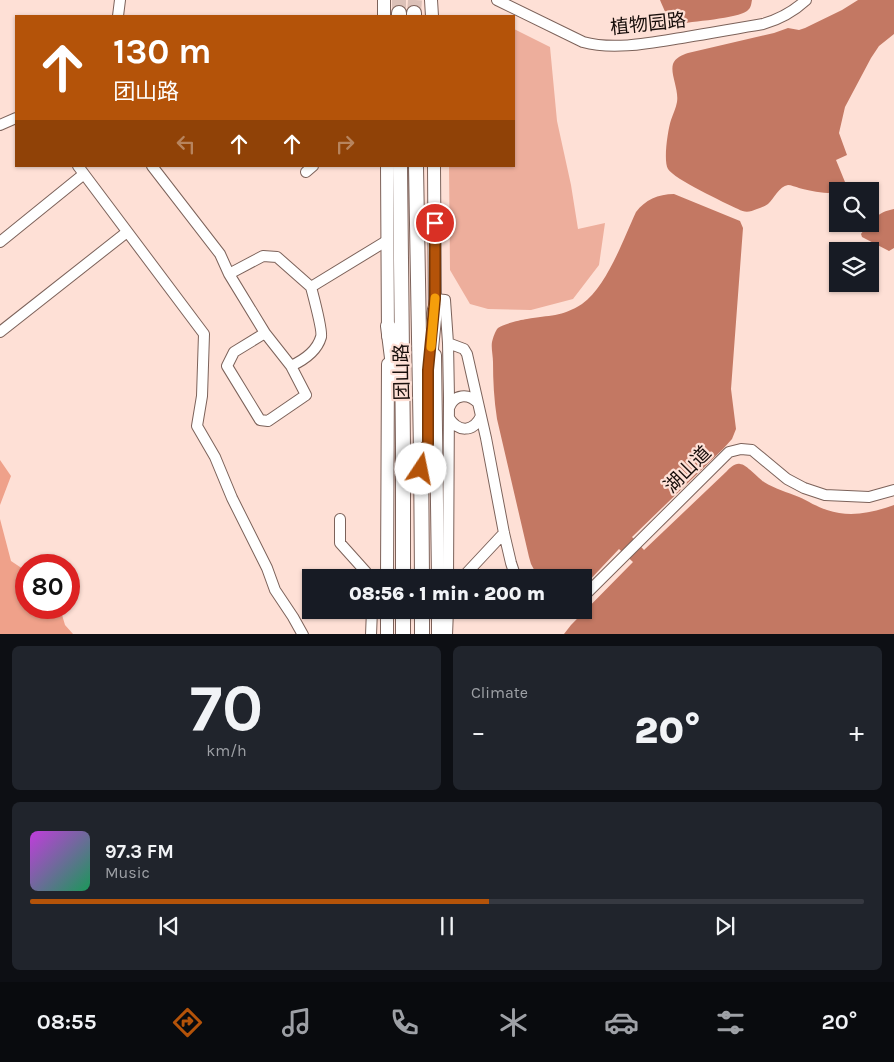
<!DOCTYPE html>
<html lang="en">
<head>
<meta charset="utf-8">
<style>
	body { margin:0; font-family:Karla,"Noto Sans SC",sans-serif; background:#20242c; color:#f1f3f6; height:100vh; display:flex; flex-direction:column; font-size:19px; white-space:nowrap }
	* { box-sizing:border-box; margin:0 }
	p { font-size:16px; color:#9ea1a6 }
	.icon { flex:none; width:28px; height:28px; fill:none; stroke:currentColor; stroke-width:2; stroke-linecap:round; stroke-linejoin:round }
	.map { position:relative; height:634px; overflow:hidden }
	.details { display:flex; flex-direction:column; gap:12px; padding:12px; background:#0d0f14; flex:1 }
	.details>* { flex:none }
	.hud { position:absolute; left:15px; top:15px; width:500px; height:152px; border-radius:0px; box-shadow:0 1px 4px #0004; background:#b45309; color:#fff; overflow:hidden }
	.fabs { position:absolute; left:829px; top:182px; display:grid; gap:10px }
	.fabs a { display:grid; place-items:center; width:50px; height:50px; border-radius:0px; background:#171b24; box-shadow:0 1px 4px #0004; font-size:25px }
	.speed { position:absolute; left:15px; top:554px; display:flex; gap:10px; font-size:25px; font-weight:700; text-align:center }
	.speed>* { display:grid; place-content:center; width:65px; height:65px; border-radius:50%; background:#171b24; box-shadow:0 1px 4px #0004; line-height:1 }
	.speed .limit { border:8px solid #d22; background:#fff; color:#111 }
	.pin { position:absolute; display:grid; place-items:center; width:42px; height:42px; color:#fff; margin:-21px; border:2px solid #fff; border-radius:50%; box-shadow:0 1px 5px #0007 }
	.me { position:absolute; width:55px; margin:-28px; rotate:11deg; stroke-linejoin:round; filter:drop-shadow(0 0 4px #0008) }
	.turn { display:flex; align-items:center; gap:18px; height:105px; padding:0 15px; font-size:22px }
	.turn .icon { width:65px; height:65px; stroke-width:2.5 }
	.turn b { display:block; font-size:35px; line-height:42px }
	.lanes { display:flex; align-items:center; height:48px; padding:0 15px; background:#0003; justify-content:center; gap:25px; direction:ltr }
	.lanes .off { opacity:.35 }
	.big { font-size:38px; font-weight:800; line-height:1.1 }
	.details .card { flex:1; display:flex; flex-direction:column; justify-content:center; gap:8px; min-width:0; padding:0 18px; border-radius:8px; background:#20242c }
	.details .dial { align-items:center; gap:0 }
	.dial b { font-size:65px; line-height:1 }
	.song { display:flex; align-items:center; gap:15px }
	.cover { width:60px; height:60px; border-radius:8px; background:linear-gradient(135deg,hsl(290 70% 55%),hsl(150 70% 35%)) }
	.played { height:5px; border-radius:2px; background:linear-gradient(90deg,#b45309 55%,#363941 55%) }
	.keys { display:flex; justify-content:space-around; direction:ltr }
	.heat { display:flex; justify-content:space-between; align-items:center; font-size:28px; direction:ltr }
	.details .tiles { flex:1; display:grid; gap:12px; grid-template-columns:1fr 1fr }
	.card:last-child { grid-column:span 2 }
	.trip { position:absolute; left:302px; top:569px; width:290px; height:50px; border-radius:0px; background:#171b24; box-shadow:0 1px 4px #0004; font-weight:800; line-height:50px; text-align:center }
	.tab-bar { display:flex; height:80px; justify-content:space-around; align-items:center; background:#090b0e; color:#9ea1a6 }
	.tab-bar .icon { width:35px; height:35px }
	.tab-bar .active { color:#b45309 }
	.tab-bar b { font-size:22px; color:#f1f3f6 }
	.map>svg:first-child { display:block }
	.green { fill:#edae9c }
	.forest { fill:#efa18a }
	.water { fill:#c37863 }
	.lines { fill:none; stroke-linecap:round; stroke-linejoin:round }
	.highway-tunnel { stroke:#dcc1b8; stroke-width:14; stroke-dasharray:14 7; stroke-linecap:butt }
	.minor-casing { stroke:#7c625a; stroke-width:12 }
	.major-casing { stroke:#7c625a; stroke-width:14 }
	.highway-casing { stroke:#7c625a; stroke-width:16 }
	.minor { stroke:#fff; stroke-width:10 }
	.major { stroke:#fff; stroke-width:12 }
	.highway { stroke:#fff; stroke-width:14 }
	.route-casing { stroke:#753606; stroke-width:12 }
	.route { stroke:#b45309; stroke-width:9 }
	.slow { stroke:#f59e0b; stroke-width:9 }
	.labels { text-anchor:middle; stroke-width:4.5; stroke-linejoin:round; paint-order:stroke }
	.street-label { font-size:19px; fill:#190f0c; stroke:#fee0d6 }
</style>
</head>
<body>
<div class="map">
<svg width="894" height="635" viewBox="0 0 894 635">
	<rect width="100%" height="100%" fill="#fee0d6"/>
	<path class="green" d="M514,29L550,47L557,121L571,185L578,229L605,223L599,265L573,299L531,310L488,309L470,304L450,270L449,166H514Z"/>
	<path class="forest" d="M0,460L11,476L0,505Z
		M0,519L11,561L26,571V608H60L65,625L73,634H0Z"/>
	<path class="water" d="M660,0H752C751,5 751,8 747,11C738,18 691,22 676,24C667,19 664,9 660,0Z
		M858,0H894V34L879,46L871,58L845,107L839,133L847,155L836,160L845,182C842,200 812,191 799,188C796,187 791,185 788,185C779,186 774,199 768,204C765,206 761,208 757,209C750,212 745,213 738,209C725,203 674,179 668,169C663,161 668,129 671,120C673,114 676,108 677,102C679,89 670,74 673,64C675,58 682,55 688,53L774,33L788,28L799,30L805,28L842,10Z
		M674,194L740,221L743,228L731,389L736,429L732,439L723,449L632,537L644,550L727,471C730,468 735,463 740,464C746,464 758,478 764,482C775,489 787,492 799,497C808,501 817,507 827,510C850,518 871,513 894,505V634H564L571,625L633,562L619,549L584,586V578L538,577L531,564L529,557L497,419C494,400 493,381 493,362C493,356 491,348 492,342C493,338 495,331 498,328C503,324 520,320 527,319C549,315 562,317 582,304C607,286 623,240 636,212C645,200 658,194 674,194Z
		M894,209V248L889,251L862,237L861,234C872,221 877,212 894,209Z"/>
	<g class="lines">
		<path class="highway-tunnel" d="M399,13V0
			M414,13L415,0"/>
		<defs>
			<path id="minor" d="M497,0L583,42C615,51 655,42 687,37C712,33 738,28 763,24C780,19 793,12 806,0
				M118,16L120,0
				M0,125L16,118
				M78,166L204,334L202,396L197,426L215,457L232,498L267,568L275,590L293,617L303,635
				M152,166L220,254L229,274
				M306,172L313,166
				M0,242L84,174
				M435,299L445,300L448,343L449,398L448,578
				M0,332L127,232
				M265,333L229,274L263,256L277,257L311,287
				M448,343L464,349L467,354L486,438L504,533L511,563L516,578
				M291,366L265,333L234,352L227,366L260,420L268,421L306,395L291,366C304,360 317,351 321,337C323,331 313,295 311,287L388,240
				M449,408C454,394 468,393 478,403
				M449,418C458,432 473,433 481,416
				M340,519V543L366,572L368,578
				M462,578L504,533
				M584,596L729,452L741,449L752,450L787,479L804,488L825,495L869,497L894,490
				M371,635L372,610
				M447,635L448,610"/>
			<path id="major" d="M431,0L432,16
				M384,16V0
				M387,166L388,336
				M434,166L435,318
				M435,355L438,578
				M387,578L388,364
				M387,635V610
				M438,635V610"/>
			<path id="highway" d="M399,13V16
				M414,13V16
				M400,166L403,447V578
				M416,166L421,451L422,578
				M388,326L395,382
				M428,378L435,309
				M422,610V635
				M403,635V610"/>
		</defs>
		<use href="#minor" class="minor-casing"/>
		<use href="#major" class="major-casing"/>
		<use href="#highway" class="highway-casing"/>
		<use href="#minor" class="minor"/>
		<use href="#major" class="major"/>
		<use href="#highway" class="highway"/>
	</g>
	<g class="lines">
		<defs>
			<path id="route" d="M421,469V451L428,444V370L435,299V223"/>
		</defs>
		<use href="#route" class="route-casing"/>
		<use href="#route" class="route"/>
		<path class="slow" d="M431,347L435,298"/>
	</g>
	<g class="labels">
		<g class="street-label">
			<text transform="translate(648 23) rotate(-6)" y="7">植物园路</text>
			<text transform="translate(401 372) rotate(-91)" y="7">团山路</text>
			<text transform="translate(687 469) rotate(-45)" y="7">湖山道</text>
		</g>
	</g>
</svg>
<div class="fabs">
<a><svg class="icon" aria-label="search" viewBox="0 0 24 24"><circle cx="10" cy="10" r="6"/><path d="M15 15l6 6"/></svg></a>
<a><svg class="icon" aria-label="layers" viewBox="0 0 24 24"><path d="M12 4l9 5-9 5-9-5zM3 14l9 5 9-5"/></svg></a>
</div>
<div class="speed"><div class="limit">80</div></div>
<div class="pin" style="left:435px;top:223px;background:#d93025"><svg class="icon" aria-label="arrive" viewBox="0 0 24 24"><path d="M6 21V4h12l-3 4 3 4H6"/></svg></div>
<svg class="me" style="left:421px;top:469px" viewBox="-20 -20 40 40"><circle r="19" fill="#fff"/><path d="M0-13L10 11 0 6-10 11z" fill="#b45309"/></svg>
<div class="trip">08:56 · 1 min · 200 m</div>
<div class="hud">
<div class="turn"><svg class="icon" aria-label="ahead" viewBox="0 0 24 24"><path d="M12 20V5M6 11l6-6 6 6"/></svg><div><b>130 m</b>团山路</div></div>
<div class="lanes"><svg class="icon off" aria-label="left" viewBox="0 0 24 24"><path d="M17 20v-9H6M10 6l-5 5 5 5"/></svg><svg class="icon" aria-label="ahead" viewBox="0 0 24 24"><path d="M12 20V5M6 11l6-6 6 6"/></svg><svg class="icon" aria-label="ahead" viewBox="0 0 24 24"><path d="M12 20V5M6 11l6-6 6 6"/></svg><svg class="icon off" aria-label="right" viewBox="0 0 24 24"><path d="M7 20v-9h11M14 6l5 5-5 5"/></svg></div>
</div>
</div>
<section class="details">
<div class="tiles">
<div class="card dial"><b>70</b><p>km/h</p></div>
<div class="card"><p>Climate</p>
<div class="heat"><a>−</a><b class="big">20°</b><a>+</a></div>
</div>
<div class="card">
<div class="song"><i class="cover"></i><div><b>97.3 FM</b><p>Music</p></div></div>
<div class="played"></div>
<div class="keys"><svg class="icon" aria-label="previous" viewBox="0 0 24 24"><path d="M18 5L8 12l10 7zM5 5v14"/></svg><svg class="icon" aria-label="pause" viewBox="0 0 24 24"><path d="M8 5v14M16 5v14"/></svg><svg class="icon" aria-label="next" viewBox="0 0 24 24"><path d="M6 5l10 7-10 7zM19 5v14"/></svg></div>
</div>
</div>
</section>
<nav class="tab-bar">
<b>08:55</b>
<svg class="icon active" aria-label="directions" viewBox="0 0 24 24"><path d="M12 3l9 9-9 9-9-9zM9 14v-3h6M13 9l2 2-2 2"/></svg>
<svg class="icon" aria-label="music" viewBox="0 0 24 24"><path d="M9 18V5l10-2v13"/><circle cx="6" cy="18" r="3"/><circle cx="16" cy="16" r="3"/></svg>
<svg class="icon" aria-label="phone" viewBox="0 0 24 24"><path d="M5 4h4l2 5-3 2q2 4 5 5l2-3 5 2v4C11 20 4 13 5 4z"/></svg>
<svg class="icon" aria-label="climate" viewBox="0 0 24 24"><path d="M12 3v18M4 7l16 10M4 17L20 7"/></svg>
<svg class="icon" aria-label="car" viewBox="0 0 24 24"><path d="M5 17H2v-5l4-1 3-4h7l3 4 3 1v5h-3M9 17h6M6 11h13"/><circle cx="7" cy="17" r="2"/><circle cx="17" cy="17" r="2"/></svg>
<svg class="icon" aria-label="filters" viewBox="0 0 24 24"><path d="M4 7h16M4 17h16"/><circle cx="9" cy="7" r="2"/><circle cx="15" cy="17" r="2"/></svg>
<b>20°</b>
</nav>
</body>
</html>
